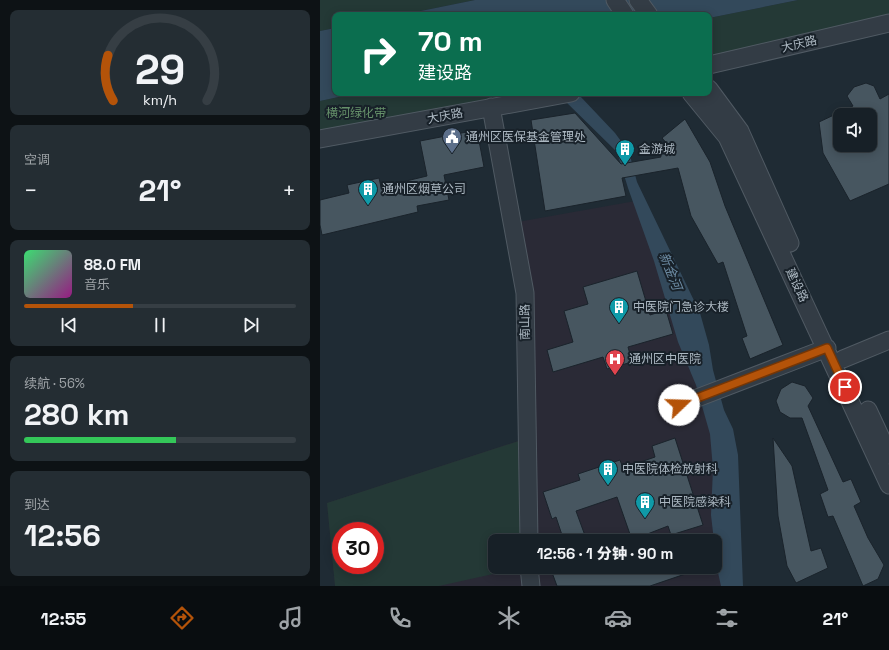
<!DOCTYPE html>
<html lang="zh">
<head>
<meta charset="utf-8">
<style>
	body { margin:0; font-family:"Space Grotesk","Noto Sans SC",sans-serif; background:#242d33; color:#f1f3f6; height:100vh; display:flex; flex-direction:column; font-size:15px; white-space:nowrap }
	* { box-sizing:border-box; margin:0 }
	p { font-size:13px; color:#9ea3a7 }
	.icon { flex:none; width:22px; height:22px; fill:none; stroke:currentColor; stroke-width:2; stroke-linecap:round; stroke-linejoin:round }
	.map { position:relative; flex:1; overflow:hidden }
	.drawer { display:flex; flex-direction:column; gap:10px; padding:10px; background:#0d1215; width:320px }
	.drawer>* { flex:none }
	.banner { position:absolute; left:12px; top:12px; width:380px; height:84px; border-radius:8px; box-shadow:0 2px 10px #0003,0 0 0 1px #363e44; background:#0b6e4f; color:#fff; overflow:hidden }
	.controls { position:absolute; left:513px; top:108px; display:grid; gap:8px }
	.controls a { display:grid; place-items:center; width:44px; height:44px; border-radius:8px; background:#172027; box-shadow:0 2px 10px #0003,0 0 0 1px #363e44; font-size:20px }
	.speed { position:absolute; left:12px; top:522px; display:flex; gap:8px; font-size:20px; font-weight:700; text-align:center }
	.speed>* { display:grid; place-content:center; width:52px; height:52px; border-radius:50%; background:#172027; box-shadow:0 2px 10px #0003,0 0 0 1px #363e44; line-height:1 }
	.speed .limit { border:6px solid #d22; background:#fff; color:#111 }
	.pin { position:absolute; display:grid; place-items:center; width:34px; height:34px; color:#fff; margin:-17px; border:2px solid #fff; border-radius:50%; box-shadow:0 1px 4px #0007 }
	.me { position:absolute; width:44px; margin:-22px; rotate:69deg; stroke-linejoin:round; filter:drop-shadow(0 0 3px #0008) }
	.turn { display:flex; align-items:center; gap:14px; height:84px; padding:0 20px; font-size:18px }
	.turn .icon { width:52px; height:52px; stroke-width:2.5 }
	.turn b { display:block; font-size:28px; line-height:34px }
	.big { font-size:30px; font-weight:800; line-height:1.1 }
	.drawer .tile { flex:1; display:flex; flex-direction:column; justify-content:center; gap:6px; min-width:0; padding:0 14px; border-radius:8px; background:#242d33 }
	.drawer .dial { align-items:center; gap:0 }
	.dial svg { height:104px; overflow:visible; fill:none; stroke:#363e44; stroke-width:7; stroke-linecap:round; text-anchor:middle }
	.dial text { fill:#f1f3f6; stroke:none }
	.song { display:flex; align-items:center; gap:12px }
	.cover { width:48px; height:48px; border-radius:6px; background:linear-gradient(135deg,hsl(140 70% 55%),hsl(310 70% 35%)) }
	.played { height:4px; border-radius:2px; background:linear-gradient(90deg,#b45309 40%,#363e44 40%) }
	.keys { display:flex; justify-content:space-around; direction:ltr }
	.heat { display:flex; justify-content:space-between; align-items:center; font-size:22px; direction:ltr }
	.charge { height:6px; border-radius:3px; background:linear-gradient(90deg,#34c759 56%,#363e44 0) }
	.trip { position:absolute; left:168px; top:534px; width:234px; height:40px; border-radius:8px; background:#172027; box-shadow:0 2px 10px #0003,0 0 0 1px #363e44; font-weight:800; line-height:40px; text-align:center }
	.menu { display:flex; height:64px; justify-content:space-around; align-items:center; background:#090d10; color:#9ea3a7 }
	.menu .icon { width:28px; height:28px }
	.menu .current { color:#b45309 }
	.menu b { font-size:18px; color:#f1f3f6 }
	main { display:flex; flex:1; min-height:0 }
	.map>svg:first-child { display:block }
	.medical { fill:#2a2a36; fill-rule:evenodd }
	.green { fill:#243936; fill-rule:evenodd }
	.water { fill:#33495b }
	.building { fill:#475660; stroke:#1a232b; fill-rule:evenodd }
	.lines { fill:none; stroke-linecap:round; stroke-linejoin:round }
	.minor-casing { stroke:#505a63; stroke-width:19 }
	.minor { stroke:#333c45; stroke-width:17 }
	.route-casing { stroke:#753606; stroke-width:10 }
	.route { stroke:#b45309; stroke-width:7 }
	.labels { text-anchor:middle; stroke-width:4; stroke-linejoin:round; paint-order:stroke }
	.street-label { font-size:12px; fill:#acb8c2; stroke:#182129 }
	.park-label { font-size:12px; fill:#66916a; stroke:#182129 }
	.poi-label { font-size:12px; fill:#acb8c2; stroke:#182129; text-anchor:start }
	.water-label { font-size:13px; font-style:italic; fill:#6e8da5; stroke:#182129 }
</style>
</head>
<body>
<main>
<section class="drawer">
<div class="tile dial"><svg viewBox="0 0 100 80">
<path d="M14 69A42 42 0 1 1 86 69"/>
<path d="M14 69A42 42 0 0 1 10 34" stroke="#b45309"/>
<text x="50" y="56" font-size="32" font-weight="700">29</text>
<text x="50" y="72" font-size="11">km/h</text>
</svg></div>
<div class="tile"><p>空调</p>
<div class="heat"><a>−</a><b class="big">21°</b><a>+</a></div>
</div>
<div class="tile">
<div class="song"><i class="cover"></i><div><b>88.0 FM</b><p>音乐</p></div></div>
<div class="played"></div>
<div class="keys"><svg class="icon" aria-label="previous" viewBox="0 0 24 24"><path d="M18 5L8 12l10 7zM5 5v14"/></svg><svg class="icon" aria-label="pause" viewBox="0 0 24 24"><path d="M8 5v14M16 5v14"/></svg><svg class="icon" aria-label="next" viewBox="0 0 24 24"><path d="M6 5l10 7-10 7zM19 5v14"/></svg></div>
</div>
<div class="tile"><p>续航 · 56%</p><b class="big">280 km</b><div class="charge"></div></div>
<div class="tile"><p>到达</p><b class="big">12:56</b></div>
</section>
<div class="map">
<svg width="569" height="586" viewBox="0 0 569 586">
	<rect width="100%" height="100%" fill="#1f2b34"/>
	<path class="medical" d="M321,200L408,472L415,586H15L7,503L207,438L192,223ZM21,531H55V565H21ZM175,541H395V567H175Z"/>
	<path class="green" d="M0,0H155L81,15H15V28L0,31Z
		M478,0H569V23L389,65V18Z
		M37,93H245L0,139V101Z
		M208,438L209,541H175V567H204L119,586H15L7,503ZM21,531H55V565H21Z"/>
	<path class="water" d="M155,0H478L389,18V15H81Z
		M15,28V93H37L0,101V31Z
		M260,96L295,133L309,152L317,182L380,313L389,345L393,370L404,410L413,429L418,455L423,586H401L395,559V541H394L391,515L393,469L390,434L376,385L358,342L334,261L308,188L297,152L244,100Z"/>
	<path class="building" d="M546,83L554,86L560,99L569,94V184L530,201L503,153L499,122L533,106L527,96L534,87ZM520,115H550V145H520Z
		M255,113L301,164L341,157L339,150L350,147L342,138L365,119L390,162L405,206L463,345L430,359L422,338L427,336L403,262L398,264L371,216L358,168L302,178L306,196L225,211L211,120Z
		M157,130L164,167L124,175L129,200L97,206L98,212L2,235L0,225V200L29,193L27,185L59,178L61,187L107,176L100,141Z
		M317,271L330,315L346,310L353,334L308,347L312,362L287,369L283,357L233,372L227,350L253,342L244,311L268,304L263,287Z
		M472,382L485,386L493,398L488,406L523,482L531,479L541,502L534,506L548,538L564,565L558,579L543,586L513,516L508,517L500,494L508,490L482,418H470L460,412L456,401L461,389Z
		M355,438L383,525L351,535L348,526L312,540L297,497L256,511L267,541H244L236,517L232,519L223,492L260,480L258,474L300,460L303,468L335,457L332,446Z
		M453,438L472,466L491,551L501,548L508,568L476,583L467,566L458,516Z
		M230,567H380V569L330,586H237Z"/>
	<g class="lines">
		<defs>
			<path id="minor" d="M295,0L305,15
				M318,0L329,15
				M389,65L569,23
				M389,89L420,131L470,243
				M371,93L407,137L569,485
				M171,107L205,293L209,541
				M0,139L251,93
				M523,359L569,340
				M359,405L507,348
				M548,410L569,455
				M209,567L211,586"/>
		</defs>
		<use href="#minor" class="minor-casing"/>
		<use href="#minor" class="minor"/>
	</g>
	<g class="lines">
		<defs>
			<path id="route" d="M359,405L507,348L525,387"/>
		</defs>
		<use href="#route" class="route-casing"/>
		<use href="#route" class="route"/>
	</g>
	<defs>
		<symbol id="civic-pin" viewBox="-11 -11 22 30"><path d="M0 17L-7.5 6A9.5 9.5 0 1 1 7.5 6Z" fill="#5c6f8a" stroke="#182129"/><path d="M-.6-6.5H3V-4.5H.6V-3L4-1V1h2V6H-6V1h2V-1L-.6-3ZM-1.2 2.5V6h2.4V2.5Z" fill="#fff"/></symbol>
		<symbol id="building-pin" viewBox="-11 -11 22 30"><path d="M0 17L-7.5 6A9.5 9.5 0 1 1 7.5 6Z" fill="#0f9aa8" stroke="#182129"/><path d="M-4-6H4V6H1V3H-1V6H-4ZM-2.5-4.3h1.7v1.8h-1.7ZM.8-4.3h1.7v1.8H.8ZM-2.5-1h1.7V.8h-1.7ZM.8-1h1.7V.8H.8Z" fill="#fff"/></symbol>
		<symbol id="hospital-pin" viewBox="-11 -11 22 30"><path d="M0 17L-7.5 6A9.5 9.5 0 1 1 7.5 6Z" fill="#e0444e" stroke="#182129"/><path d="M-5-5h3v3.5h4V-5h3V5h-3V1.5h-4V5h-3Z" fill="#fff"/></symbol>
	</defs>
	<g fill-rule="evenodd">
		<use href="#civic-pin" x="121" y="126" width="22" height="30"/>
		<use href="#building-pin" x="294" y="138" width="22" height="30"/>
		<use href="#building-pin" x="37" y="178" width="22" height="30"/>
		<use href="#building-pin" x="288" y="296" width="22" height="30"/>
		<use href="#hospital-pin" x="284" y="348" width="22" height="30"/>
		<use href="#building-pin" x="277" y="458" width="22" height="30"/>
		<use href="#building-pin" x="314" y="491" width="22" height="30"/>
	</g>
	<g class="labels">
		<g class="street-label">
			<text transform="translate(479 44) rotate(-13)" y="4">大庆路</text>
			<text transform="translate(125 116) rotate(-11)" y="4">大庆路</text>
			<text transform="translate(477 285) rotate(65)" y="4">建设路</text>
			<text transform="translate(205 322) rotate(-91)" y="4">南山路</text>
		</g>
		<g class="park-label">
			<text x="36" y="117">横河绿化带</text>
		</g>
		<g class="poi-label">
			<text x="146" y="141">通州区医保基金管理处</text>
			<text x="319" y="153">金游城</text>
			<text x="62" y="193">通州区烟草公司</text>
			<text x="313" y="311">中医院门急诊大楼</text>
			<text x="309" y="363">通州区中医院</text>
			<text x="302" y="473">中医院体检放射科</text>
			<text x="339" y="506">中医院感染科</text>
		</g>
		<g class="water-label">
			<text transform="translate(351 271) rotate(68)" y="5">新金河</text>
		</g>
	</g>
</svg>
<div class="controls">
<a><svg class="icon" aria-label="sound" viewBox="0 0 24 24"><path d="M4 9h4l5-4v14l-5-4H4zM17 9q2 3 0 6"/></svg></a>
</div>
<div class="speed"><div class="limit">30</div></div>
<div class="pin" style="left:525px;top:387px;background:#d93025"><svg class="icon" aria-label="arrive" viewBox="0 0 24 24"><path d="M6 21V4h12l-3 4 3 4H6"/></svg></div>
<svg class="me" style="left:359px;top:405px" viewBox="-20 -20 40 40"><circle r="19" fill="#fff"/><path d="M0-13L10 11 0 6-10 11z" fill="#b45309"/></svg>
<div class="trip">12:56 · 1 分钟 · 90 m</div>
<div class="banner">
<div class="turn"><svg class="icon" aria-label="right" viewBox="0 0 24 24"><path d="M7 20v-9h11M14 6l5 5-5 5"/></svg><div><b>70 m</b>建设路</div></div>
</div>
</div>
</main>
<nav class="menu">
<b>12:55</b>
<svg class="icon current" aria-label="directions" viewBox="0 0 24 24"><path d="M12 3l9 9-9 9-9-9zM9 14v-3h6M13 9l2 2-2 2"/></svg>
<svg class="icon" aria-label="music" viewBox="0 0 24 24"><path d="M9 18V5l10-2v13"/><circle cx="6" cy="18" r="3"/><circle cx="16" cy="16" r="3"/></svg>
<svg class="icon" aria-label="phone" viewBox="0 0 24 24"><path d="M5 4h4l2 5-3 2q2 4 5 5l2-3 5 2v4C11 20 4 13 5 4z"/></svg>
<svg class="icon" aria-label="climate" viewBox="0 0 24 24"><path d="M12 3v18M4 7l16 10M4 17L20 7"/></svg>
<svg class="icon" aria-label="car" viewBox="0 0 24 24"><path d="M5 17H2v-5l4-1 3-4h7l3 4 3 1v5h-3M9 17h6M6 11h13"/><circle cx="7" cy="17" r="2"/><circle cx="17" cy="17" r="2"/></svg>
<svg class="icon" aria-label="filters" viewBox="0 0 24 24"><path d="M4 7h16M4 17h16"/><circle cx="9" cy="7" r="2"/><circle cx="15" cy="17" r="2"/></svg>
<b>21°</b>
</nav>
</body>
</html>
